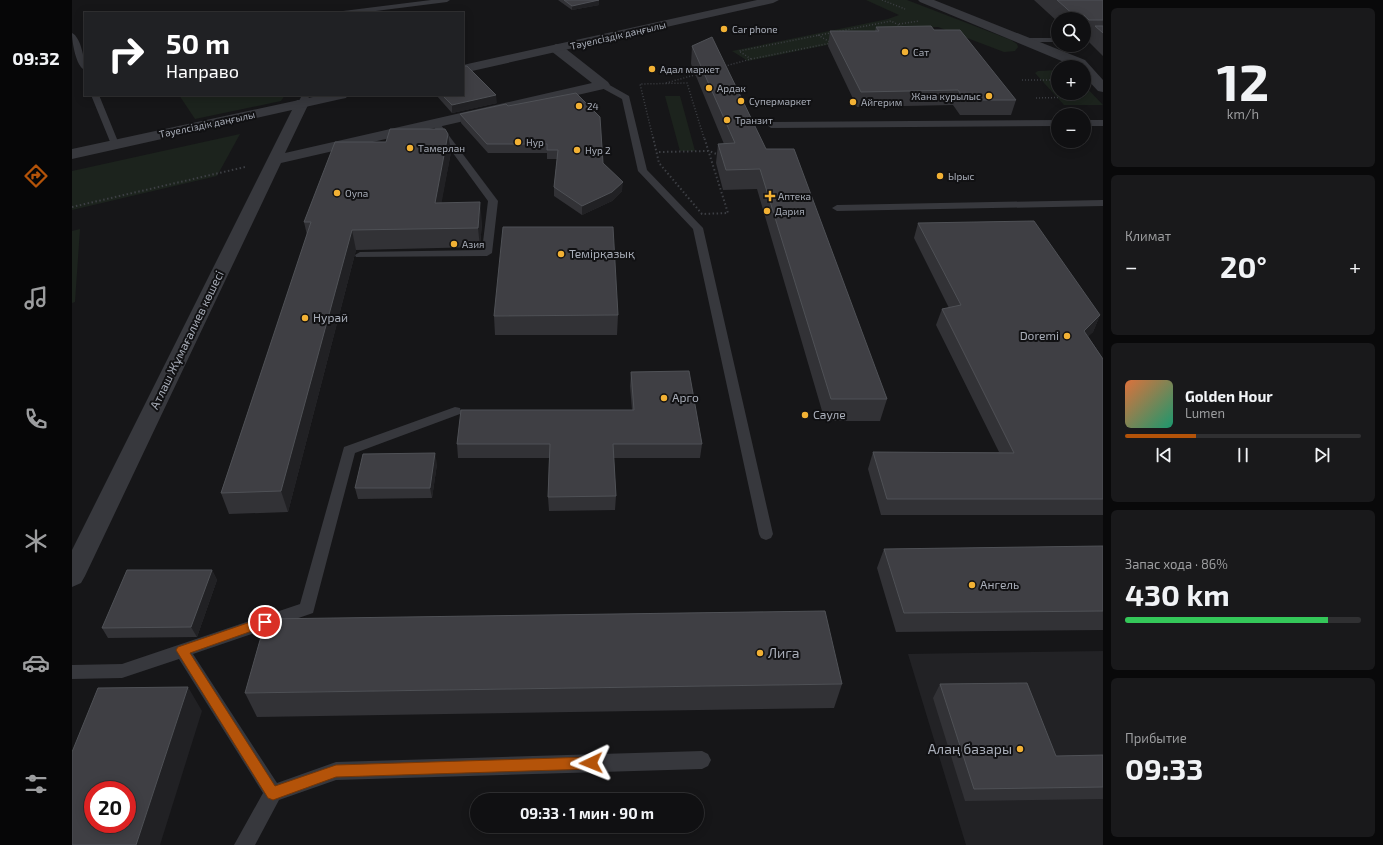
<!DOCTYPE html>
<html lang="ru">
<head>
<meta charset="utf-8">
<style>
	body { margin:0; font-family:"Exo 2",sans-serif; background:#19191b; color:#f1f3f6; height:100vh; display:flex; flex-direction:column; font-size:15px; white-space:nowrap }
	* { box-sizing:border-box; margin:0 }
	p { font-size:13px; color:#9c9d9f }
	.icon { flex:none; width:22px; height:22px; fill:none; stroke:currentColor; stroke-width:2; stroke-linecap:round; stroke-linejoin:round }
	.map { position:relative; flex:1; overflow:hidden }
	.side { display:flex; flex-direction:column; gap:8px; padding:8px; background:#09090a; width:280px }
	.side>* { flex:none }
	.banner { position:absolute; left:12px; top:12px; width:380px; height:84px; border-radius:0px; box-shadow:0 2px 10px #0003,0 0 0 1px #303032; background:#202124; color:#fff; overflow:hidden }
	.tools { position:absolute; left:979px; top:12px; display:grid; gap:8px }
	.tools a { display:grid; place-items:center; width:40px; height:40px; border-radius:50%; background:#101012; box-shadow:0 2px 10px #0003,0 0 0 1px #303032; font-size:20px }
	.speed { position:absolute; left:12px; top:781px; display:flex; gap:8px; font-size:20px; font-weight:700; text-align:center }
	.speed>* { display:grid; place-content:center; width:52px; height:52px; border-radius:50%; background:#101012; box-shadow:0 2px 10px #0003,0 0 0 1px #303032; line-height:1 }
	.speed .limit { border:6px solid #d22; background:#fff; color:#111 }
	.pin { position:absolute; display:grid; place-items:center; width:34px; height:34px; color:#fff; margin:-17px; border:2px solid #fff; border-radius:50%; box-shadow:0 1px 4px #0007 }
	.me { position:absolute; width:44px; margin:-22px; rotate:268deg; stroke-linejoin:round; filter:drop-shadow(0 0 3px #0008) }
	.turn { display:flex; align-items:center; gap:14px; height:84px; padding:0 16px; font-size:18px }
	.turn .icon { width:52px; height:52px; stroke-width:2.5 }
	.turn b { display:block; font-size:28px; line-height:34px }
	.big { font-size:30px; font-weight:700; line-height:1.1 }
	.side .card { flex:1; display:flex; flex-direction:column; justify-content:center; gap:6px; min-width:0; padding:0 14px; border-radius:6px; background:#19191b }
	.side .dial { align-items:center; gap:0 }
	.dial b { font-size:52px; line-height:1 }
	.song { display:flex; align-items:center; gap:12px }
	.cover { width:48px; height:48px; border-radius:6px; background:linear-gradient(135deg,hsl(20 70% 55%),hsl(160 70% 35%)) }
	.played { height:4px; border-radius:2px; background:linear-gradient(90deg,#b45309 30%,#303032 30%) }
	.keys { display:flex; justify-content:space-around; direction:ltr }
	.heat { display:flex; justify-content:space-between; align-items:center; font-size:22px; direction:ltr }
	.charge { height:6px; border-radius:3px; background:linear-gradient(90deg,#34c759 86%,#303032 0) }
	.trip { position:absolute; left:398px; top:793px; width:234px; height:40px; border-radius:20px; background:#101012; box-shadow:0 2px 10px #0003,0 0 0 1px #303032; font-weight:700; line-height:40px; text-align:center }
	main { display:flex; flex:1; min-height:0 }
	.dock { display:flex; flex-direction:column; width:72px; justify-content:space-around; align-items:center; background:#060607; color:#9c9d9f }
	.dock .icon { width:28px; height:28px }
	.dock .current { color:#b45309 }
	.dock b { font-size:18px; color:#f1f3f6 }
	.map>svg:first-child { display:block }
	.built { fill:#222225 }
	.green { fill:#1c231d }
	.lines { fill:none; stroke-linecap:round; stroke-linejoin:round }
	.path-far1 { stroke:#3d3f44; stroke-width:1.5; stroke-dasharray:1 2; stroke-linecap:butt }
	.path { stroke:#3d3f44; stroke-width:2; stroke-dasharray:1.5 2.5; stroke-linecap:butt }
	.service { fill:#37383d; fill-rule:evenodd }
	.minor { fill:#37383d; fill-rule:evenodd }
	.tertiary { fill:#37383d; fill-rule:evenodd }
	.wall { fill:#323236 }
	.shaded-wall { fill:#212124 }
	.building { fill:#3f3f44; stroke:#4f5156; fill-rule:evenodd }
	.route { fill:#b45309; stroke:#753606 }
	.poi-dot { fill:#f2b134; stroke:#111113; stroke-width:1.5 }
	.labels { text-anchor:middle; stroke-width:4; stroke-linejoin:round; paint-order:stroke }
	.far-poi-label { font-size:10px; fill:#a8adb8; stroke:#111113; text-anchor:start }
	.far-street-label { font-size:10px; fill:#a8adb8; stroke:#111113 }
	.poi-label { font-size:12px; fill:#a8adb8; stroke:#111113; text-anchor:start }
	.street-label { font-size:12px; fill:#a8adb8; stroke:#111113 }
	.near-poi-label { font-size:14px; fill:#a8adb8; stroke:#111113; text-anchor:start }
</style>
</head>
<body>
<main>
<nav class="dock">
<b>09:32</b>
<svg class="icon current" aria-label="directions" viewBox="0 0 24 24"><path d="M12 3l9 9-9 9-9-9zM9 14v-3h6M13 9l2 2-2 2"/></svg>
<svg class="icon" aria-label="music" viewBox="0 0 24 24"><path d="M9 18V5l10-2v13"/><circle cx="6" cy="18" r="3"/><circle cx="16" cy="16" r="3"/></svg>
<svg class="icon" aria-label="phone" viewBox="0 0 24 24"><path d="M5 4h4l2 5-3 2q2 4 5 5l2-3 5 2v4C11 20 4 13 5 4z"/></svg>
<svg class="icon" aria-label="climate" viewBox="0 0 24 24"><path d="M12 3v18M4 7l16 10M4 17L20 7"/></svg>
<svg class="icon" aria-label="car" viewBox="0 0 24 24"><path d="M5 17H2v-5l4-1 3-4h7l3 4 3 1v5h-3M9 17h6M6 11h13"/><circle cx="7" cy="17" r="2"/><circle cx="17" cy="17" r="2"/></svg>
<svg class="icon" aria-label="filters" viewBox="0 0 24 24"><path d="M4 7h16M4 17h16"/><circle cx="9" cy="7" r="2"/><circle cx="15" cy="17" r="2"/></svg>
</nav>
<div class="map">
<svg width="1031" height="845" viewBox="0 0 1031 845">
	<rect width="100%" height="100%" fill="#161618"/>
	<path class="built" d="M1031,651V845H894L836,654Z"/>
	<path class="green" d="M794,0H835L939,40L945,44L946,47L943,51L932,52L866,27L839,28L676,61L660,51L816,19L827,15Z
		M986,70V93H1012V85L1031,105H992L963,73L966,71Z
		M107,95H213L209,101L123,119Z
		M593,96H608L623,151H608Z
		M168,134L145,176L0,210V171Z
		M8,229L3,302L0,303V231Z"/>
	<g class="lines">
		<path class="path-far1" d="M810,0L833,9
			M198,13L199,11
			M827,24L847,21
			M746,35L758,42
			M679,59L667,51L819,21L832,28
			M650,67L679,59L759,43
			M950,80H986
			M594,83L626,74
			M964,98L1009,97
			M581,138L568,84L615,83L632,138"/>
		<path class="path" d="M581,137L587,163L630,214L656,213L632,137
			M587,152L637,151L647,155
			M0,207L173,167"/>
		<path class="service" d="M359,0H378L375,2L288,13H267L271,11Z
			M0,33C9,37 13,61 13,70C4,67 0,42 0,33Z
			M1012,37H1031V41H1012Z
			M948,38H986V42H948Z
			M528,83H534L557,96L575,170L631,228L701,534L699,538L694,540L689,538L687,534L621,229L566,171L550,99L528,87Z
			M19,95H27L47,144L46,146H40L39,144Z
			M230,95H238L233,105H230L226,103Z
			M363,120L366,121L426,201L420,253L415,256L284,257L283,255L288,252L410,250L416,201L359,123Z
			M986,120V126L699,128L695,125L699,122Z
			M1012,120H1031V126H1012Z
			M1031,200V206L765,211L760,208L765,205Z
			M383,407L388,408L389,411L388,414L283,453L241,613L121,654L205,783L264,762L630,751L636,754L639,760L636,766L630,769L264,780L207,800L183,845H162L191,793L107,659L50,678L0,679V665L50,664L228,604L272,447Z"/>
		<path class="minor" d="M846,0H862L1013,60L1031,80V92L1026,91L1012,76V67H1004L848,2Z
			M484,44L489,45L536,82L538,85L536,88L209,163L13,576L9,583L0,587V550L225,100H235L237,103L213,153L520,83L479,51L478,48Z"/>
		<path class="tertiary" d="M685,0H707L701,3L391,73V65Z
			M250,95H276L274,98L269,99L0,159V149Z"/>
	</g>
	<path class="wall" d="M486,0H527V5L500,10Z
		M962,0H1031V56L1017,42L1019,36H1012V19H986V22Z
		M804,27L862,30L944,100L939,115H888L881,105L785,107L756,46L758,31H803Z
		M620,46L815,399L808,421H753L685,189L651,190L644,163L646,144H652L619,64Z
		M364,95H391L425,103L380,113Z
		M436,106L531,163L550,191L540,201L510,215L482,196V187L485,159H475V153H416L389,123L388,114Z
		M376,134L379,152L369,203L410,222L408,247L284,250L216,512L157,514L149,493L235,235L232,222L314,142Z
		M846,223L1028,315L1021,332L1016,336L1031,359V515H809L796,469L801,452H927L864,325L870,309L877,308L842,238Z
		M546,315L545,335H423L422,316Z
		M559,372L630,444L628,458H542L544,496L543,510L477,511L476,497L477,458H386L385,444L560,410L558,386Z
		M365,464L360,498L286,499L283,488Z
		M1031,546V630L824,632L805,568L812,549Z
		M140,570L145,580L125,637L36,638L30,628Z
		M770,684L762,708L185,717L173,693Z
		M868,684L984,756L1031,755V799L893,801L861,698Z"/>
	<path class="shaded-wall" d="M527,0V5L500,10V6Z
		M424,95L425,103L380,113V105Z
		M376,134L379,152L366,222L363,203Z
		M551,182L550,191L540,201L510,215V206Z
		M408,202L410,222L408,247L406,228Z
		M280,230L284,250L216,512L209,491Z
		M1028,315L1021,332L1005,347L1012,331Z
		M363,453L365,464L360,498L358,488Z
		M140,570L145,580L125,637L119,627Z
		M116,687L130,711L88,845H64Z"/>
	<path class="building" d="M492,0H527L500,6Z
		M985,0H1031V20H1017L1012,15L1003,16Z
		M859,26L862,30H888L944,100H893L886,90L789,92L758,31H807L804,27Z
		M1023,26H1031V33Z
		M640,37L694,149H722L815,399H759L688,169L654,170L646,144L663,143L620,46Z
		M391,66H395L424,95L380,105L370,95H391Z
		M504,93L528,117L531,163L551,182L540,192L510,206L482,187L486,150H475V144H415L388,114L434,104L436,106Z
		M318,129H373L376,134L363,203L408,202L406,228L280,230L209,491L149,493L239,222H232L263,142H314Z
		M962,221L1028,315L1012,331L1031,359V499H815L801,452L942,453L870,309L889,305L846,223Z
		M431,227H541L546,315L422,316Z
		M617,371L630,444H541L544,496L476,497L478,444H385L389,410H562L559,372Z
		M363,453L358,488H283L291,454Z
		M1031,546V611L832,613L812,549Z
		M55,570H140L119,627L30,628Z
		M753,611L770,684L173,693L194,619Z
		M955,683L984,756L1031,755V787L902,789L868,684Z
		M116,687L64,845H0V752L26,688ZM21,790H55V824H21Z"/>
	<path class="route" d="M193,617L197,619L199,622L197,625L118,653L203,786L264,765L519,757L523,759L525,763L523,768L519,769L264,777L201,800L196,798L104,650L106,647Z"/>
	<g class="poi-dot">
		<circle cx="652" cy="29" r="4"/>
		<circle cx="833" cy="52" r="4"/>
		<circle cx="580" cy="69" r="4"/>
		<circle cx="637" cy="88" r="4"/>
		<circle cx="917" cy="96" r="4"/>
		<circle cx="669" cy="101" r="4"/>
		<circle cx="781" cy="102" r="4"/>
		<circle cx="507" cy="106" r="4"/>
		<circle cx="655" cy="120" r="4"/>
		<circle cx="446" cy="142" r="4"/>
		<circle cx="338" cy="148" r="4"/>
		<circle cx="505" cy="150" r="4"/>
		<circle cx="868" cy="176" r="4"/>
		<circle cx="265" cy="193" r="4"/>
		<path d="M696 190h4v4h4v4h-4v4h-4v-4h-4v-4h4z"/>
		<circle cx="695" cy="211" r="4"/>
		<circle cx="382" cy="244" r="4"/>
		<circle cx="489" cy="254" r="4"/>
		<circle cx="233" cy="318" r="4"/>
		<circle cx="995" cy="336" r="4"/>
		<circle cx="592" cy="398" r="4"/>
		<circle cx="733" cy="415" r="4"/>
		<circle cx="900" cy="585" r="4"/>
		<circle cx="688" cy="653" r="4"/>
		<circle cx="948" cy="749" r="4"/>
	</g>
	<g class="labels">
		<g class="far-poi-label">
			<text x="660" y="33">Car phone</text>
			<text x="841" y="56">Caт</text>
			<text x="588" y="73">Адал маркет</text>
			<text x="645" y="92">Ардак</text>
			<text x="909" y="100" text-anchor="end">Жана курылыс</text>
			<text x="677" y="105">Супермаркет</text>
			<text x="789" y="106">Айгерим</text>
			<text x="515" y="110">24</text>
			<text x="663" y="124">Транзит</text>
			<text x="454" y="146">Нур</text>
			<text x="346" y="152">Тамерлан</text>
			<text x="513" y="154">Нур 2</text>
			<text x="876" y="180">Ырыс</text>
			<text x="273" y="197">Oyna</text>
			<text x="706" y="200">Аптека</text>
			<text x="703" y="215">Дария</text>
			<text x="390" y="248">Азия</text>
		</g>
		<g class="far-street-label">
			<text transform="translate(546 35) rotate(-13)" y="4">Тәуелсіздік даңғылы</text>
			<text transform="translate(135 124) rotate(-12)" y="4">Тәуелсіздік даңғылы</text>
		</g>
		<g class="poi-label">
			<text x="497" y="258">Темірқазық</text>
			<text x="241" y="322">Нурай</text>
			<text x="987" y="340" text-anchor="end">Doremi</text>
			<text x="600" y="402">Арго</text>
			<text x="741" y="419">Сауле</text>
			<text x="908" y="589">Ангель</text>
		</g>
		<g class="street-label">
			<text transform="translate(115 340) rotate(-64)" y="4">Атлаш Жұмағалиев көшесі</text>
		</g>
		<g class="near-poi-label">
			<text x="696" y="658">Лига</text>
			<text x="940" y="754" text-anchor="end">Алаң базары</text>
		</g>
	</g>
</svg>
<div class="tools">
<a><svg class="icon" aria-label="search" viewBox="0 0 24 24"><circle cx="10" cy="10" r="6"/><path d="M15 15l6 6"/></svg></a>
<a>+</a>
<a>−</a>
</div>
<div class="speed"><div class="limit">20</div></div>
<div class="pin" style="left:193px;top:622px;background:#d93025"><svg class="icon" aria-label="arrive" viewBox="0 0 24 24"><path d="M6 21V4h12l-3 4 3 4H6"/></svg></div>
<svg class="me" style="left:519px;top:763px" viewBox="-20 -20 40 40"><path d="M0-17L14 15 0 8-14 15z" fill="#b45309" stroke="#fff" stroke-width="4"/></svg>
<div class="trip">09:33 · 1 мин · 90 m</div>
<div class="banner">
<div class="turn"><svg class="icon" aria-label="right" viewBox="0 0 24 24"><path d="M7 20v-9h11M14 6l5 5-5 5"/></svg><div><b>50 m</b>Направо</div></div>
</div>
</div>
<section class="side">
<div class="card dial"><b>12</b><p>km/h</p></div>
<div class="card"><p>Климат</p>
<div class="heat"><a>−</a><b class="big">20°</b><a>+</a></div>
</div>
<div class="card">
<div class="song"><i class="cover"></i><div><b>Golden Hour</b><p>Lumen</p></div></div>
<div class="played"></div>
<div class="keys"><svg class="icon" aria-label="previous" viewBox="0 0 24 24"><path d="M18 5L8 12l10 7zM5 5v14"/></svg><svg class="icon" aria-label="pause" viewBox="0 0 24 24"><path d="M8 5v14M16 5v14"/></svg><svg class="icon" aria-label="next" viewBox="0 0 24 24"><path d="M6 5l10 7-10 7zM19 5v14"/></svg></div>
</div>
<div class="card"><p>Запас хода · 86%</p><b class="big">430 km</b><div class="charge"></div></div>
<div class="card"><p>Прибытие</p><b class="big">09:33</b></div>
</section>
</main>
</body>
</html>
